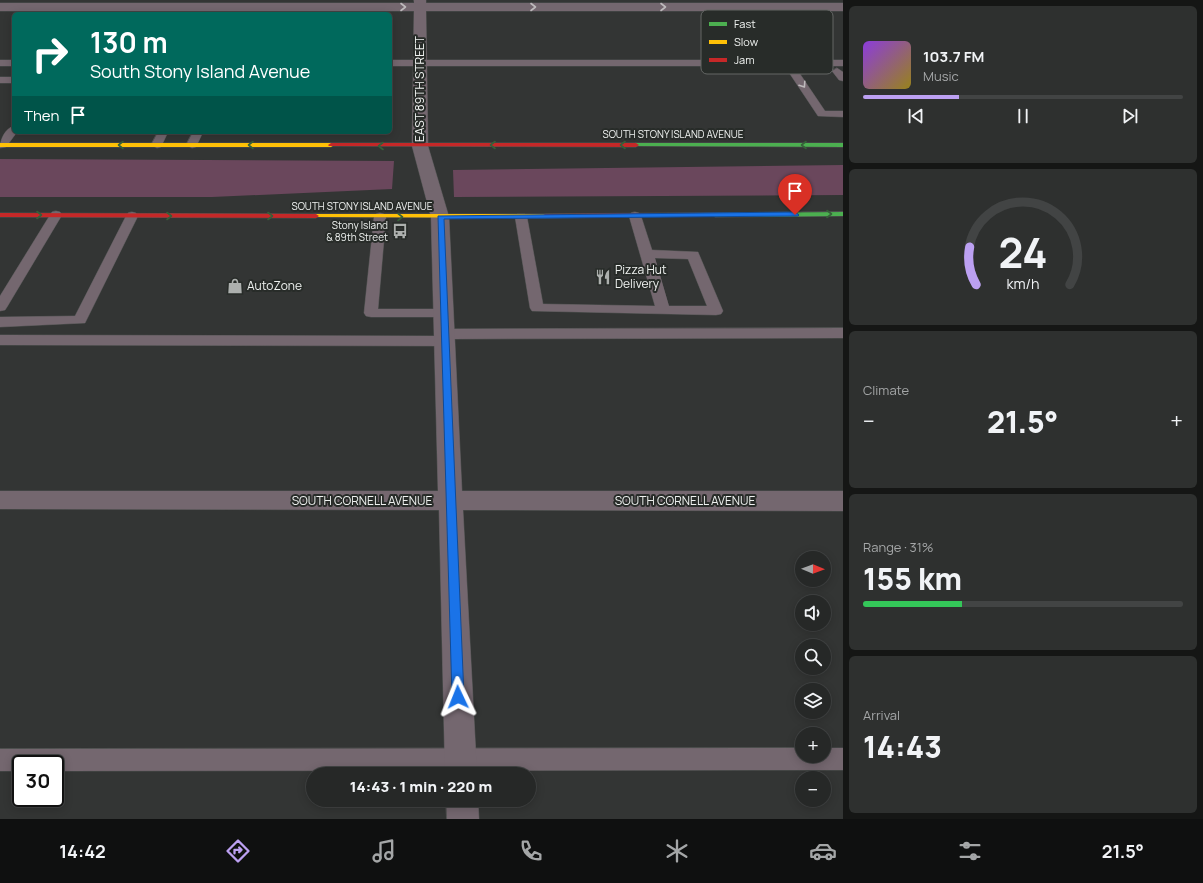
<!DOCTYPE html>
<html lang="en">
<head>
<meta charset="utf-8">
<style>
	body { margin:0; font-family:Manrope,sans-serif; background:#2e302f; color:#f1f3f6; height:100vh; display:flex; flex-direction:column; font-size:15px; white-space:nowrap }
	* { box-sizing:border-box; margin:0 }
	p { font-size:13px; color:#a4a6a7 }
	.icon { flex:none; width:22px; height:22px; fill:none; stroke:currentColor; stroke-width:2; stroke-linecap:round; stroke-linejoin:round }
	.map { position:relative; flex:1; overflow:hidden }
	.drawer { display:flex; flex-direction:column; gap:6px; padding:6px; background:#151615; width:360px }
	.drawer>* { flex:none }
	.guide { position:absolute; left:12px; top:12px; width:380px; height:122px; border-radius:6px; box-shadow:0 2px 10px #0003,0 0 0 1px #424444; background:#00695c; color:#fff; overflow:hidden }
	.needle { width:26px; rotate:91deg }
	.buttons { position:absolute; left:795px; top:551px; display:grid; gap:8px }
	.buttons a { display:grid; place-items:center; width:36px; height:36px; border-radius:50%; background:#262827; box-shadow:0 2px 10px #0003,0 0 0 1px #424444; font-size:20px }
	.speed { position:absolute; left:12px; top:755px; display:flex; gap:8px; font-size:20px; font-weight:700; text-align:center }
	.speed>* { display:grid; place-content:center; width:52px; height:52px; border-radius:50%; background:#262827; box-shadow:0 2px 10px #0003,0 0 0 1px #424444; line-height:1 }
	.speed .limit { border:2px solid #111; border-radius:6px; background:#fff; color:#111 }
	.pin { position:absolute; display:grid; place-items:center; width:34px; height:34px; color:#fff; margin:-41px -17px; border-radius:50% 50% 50% 0; rotate:-45deg; box-shadow:0 0 4px #0007 }
	.pin .icon { rotate:45deg }
	.me { position:absolute; width:44px; margin:-22px; rotate:358deg; stroke-linejoin:round; filter:drop-shadow(0 0 3px #0008) }
	.turn { display:flex; align-items:center; gap:14px; height:84px; padding:0 12px; font-size:18px }
	.turn .icon { width:52px; height:52px; stroke-width:2.5 }
	.turn b { display:block; font-size:28px; line-height:34px }
	.then { display:flex; align-items:center; height:38px; padding:0 12px; background:#0003; gap:8px; font-size:15px }
	.big { font-size:30px; font-weight:800; line-height:1.1 }
	.drawer .widget { flex:1; display:flex; flex-direction:column; justify-content:center; gap:6px; min-width:0; padding:0 14px; border-radius:6px; background:#2e302f }
	.drawer .dial { align-items:center; gap:0 }
	.dial svg { height:104px; overflow:visible; fill:none; stroke:#424444; stroke-width:7; stroke-linecap:round; text-anchor:middle }
	.dial text { fill:#f1f3f6; stroke:none }
	.song { display:flex; align-items:center; gap:12px }
	.cover { width:48px; height:48px; border-radius:6px; background:linear-gradient(135deg,hsl(270 70% 55%),hsl(50 70% 35%)) }
	.played { height:4px; border-radius:2px; background:linear-gradient(90deg,#bca0f2 30%,#424444 30%) }
	.keys { display:flex; justify-content:space-around; direction:ltr }
	.heat { display:flex; justify-content:space-between; align-items:center; font-size:22px; direction:ltr }
	.charge { height:6px; border-radius:3px; background:linear-gradient(90deg,#34c759 31%,#424444 0) }
	.trip { position:absolute; left:306px; top:767px; width:230px; height:40px; border-radius:20px; background:#262827; box-shadow:0 2px 10px #0003,0 0 0 1px #424444; font-weight:800; line-height:40px; text-align:center }
	.menu { display:flex; height:64px; justify-content:space-around; align-items:center; background:#0f1010; color:#a4a6a7 }
	.menu .icon { width:28px; height:28px }
	.menu .current { color:#bca0f2 }
	.menu b { font-size:18px; color:#f1f3f6 }
	main { display:flex; flex:1; min-height:0 }
	.map>svg:first-child { display:block }
	.green { fill:#6a475c }
	.lines { fill:none; stroke-linecap:round; stroke-linejoin:round }
	.lane-casing { stroke:#515352; stroke-width:1 }
	.street-casing { stroke:#515352; stroke-width:1 }
	.fast-casing { stroke:#515352; stroke-width:1 }
	.slow-casing { stroke:#515352; stroke-width:1 }
	.jam-casing { stroke:#515352; stroke-width:1 }
	.lane { fill:#74676f; fill-rule:evenodd }
	.street { fill:#74676f; fill-rule:evenodd }
	.fast { fill:#4caf50; fill-rule:evenodd }
	.slow { fill:#ffc107; fill-rule:evenodd }
	.jam { fill:#c62828; fill-rule:evenodd }
	.oneway { stroke:#bebabc }
	.oneway2 { stroke:#366039 }
	.route { fill:#1a73e8; stroke:#114b97 }
	.labels { text-anchor:middle; stroke-width:4; stroke-linejoin:round; paint-order:stroke }
	.far-street-label { font-size:10px; fill:#eff2f0; stroke:#282c29 }
	.far-poi-label { font-size:10px; fill:#eff2f0; stroke:#282c29; text-anchor:end }
	.street-label { font-size:12px; fill:#eff2f0; stroke:#282c29 }
	.poi-label { font-size:12px; fill:#eff2f0; stroke:#282c29; text-anchor:start }
	.key { fill:#282c29; stroke:#646765; stroke-width:1 }
	.key-label { font-size:11px; fill:#eff2f0 }
</style>
</head>
<body>
<main>
<div class="map">
<svg width="843" height="819" viewBox="0 0 843 819">
	<rect width="100%" height="100%" fill="#333534"/>
	<path class="green" d="M0,159L394,161L392,189L212,197H0Z
		M843,165V195L454,197L453,170Z"/>
	<g class="lines">
		<defs>
			<path id="lane" d="M0,60H14V66H0Z
				M390,60H843V66H390Z
				M793,68L814,69L816,71L814,73L800,74L825,111H843V117L818,116L788,71Z
				M837,68L843,72V81L839,80L832,71Z
				M0,77H14V83H0Z
				M14,126V132H17L6,147L0,148C0,140 5,128 14,126Z
				M158,132H168L161,147L157,148L151,145Z
				M193,132H203L196,147L192,148L186,145Z
				M56,211L60,212L62,215L7,307L5,310L0,311V296L50,215L52,212Z
				M132,212L136,213L138,216L85,323L0,327V317L75,316L126,216L128,213Z
				M635,212L639,213L641,216L652,250L698,252L723,311L721,314L716,315L532,311L530,308L515,217L517,214H525L527,217L543,304L655,306L629,216L631,213ZM655,258L688,259L707,306H669Z
				M380,213L384,214L386,217L378,309H444L449,310L451,313L449,316L444,317H371L366,316L364,313L374,217L376,214Z
				M843,328V338L451,339L452,341L450,344L445,346L0,345V335L439,336L438,334L440,331L445,329Z
				M802,748V756H824V748H843V770L55,771V764H21V771H0V749Z"/>
			<path id="street" d="M414,0H426V3H843V11H426L428,146L449,217L462,491H843V511L463,510L477,774H445L439,510L0,509V491H438L431,217L412,146L414,11H0V3H414Z
				M446,800H478L479,819H447Z"/>
			<path id="fast" d="M636,143H843V147L634,146L633,145Z
				M843,212V216L715,217L712,215L715,213Z"/>
			<path id="slow" d="M0,143H331L334,145L331,147H0Z
				M316,214H545L548,216L545,218L314,217V215Z"/>
			<path id="jam" d="M331,143H636L639,145L636,147L329,146L328,145Z
				M0,213L316,214L319,216L316,218L0,217Z
				M715,213L718,215L717,216L545,218L542,216L545,214Z"/>
		</defs>
		<use href="#lane" class="lane-casing"/>
		<use href="#street" class="street-casing"/>
		<use href="#fast" class="fast-casing"/>
		<use href="#slow" class="slow-casing"/>
		<use href="#jam" class="jam-casing"/>
		<use href="#lane" class="lane"/>
		<use href="#street" class="street"/>
		<use href="#fast" class="fast"/>
		<use href="#slow" class="slow"/>
		<use href="#jam" class="jam"/>
	</g>
	<defs><path id="oneway-chevron" d="M-2-3.5L2.5 0L-2 3.5" fill="none" stroke-width="1.6" stroke-linecap="round" stroke-linejoin="round"/></defs>
	<g class="oneway">
		<use href="#oneway-chevron" transform="translate(403 7)"/>
		<use href="#oneway-chevron" transform="translate(533 7)"/>
		<use href="#oneway-chevron" transform="translate(663 7)"/>
		<use href="#oneway-chevron" transform="translate(803 85) rotate(56)"/>
	</g>
	<g class="oneway2">
		<use href="#oneway-chevron" transform="translate(121 145) rotate(-180)"/>
		<use href="#oneway-chevron" transform="translate(251 145) rotate(-180)"/>
		<use href="#oneway-chevron" transform="translate(493 145) rotate(180)"/>
		<use href="#oneway-chevron" transform="translate(623 145) rotate(180)"/>
		<use href="#oneway-chevron" transform="translate(804 145) rotate(180)"/>
		<use href="#oneway-chevron" transform="translate(381 146) rotate(-180)"/>
		<use href="#oneway-chevron" transform="translate(829 214)"/>
		<use href="#oneway-chevron" transform="translate(39 215)"/>
		<use href="#oneway-chevron" transform="translate(169 216)"/>
		<use href="#oneway-chevron" transform="translate(270 216)"/>
		<use href="#oneway-chevron" transform="translate(400 217)"/>
	</g>
	<path class="route" d="M795,212L799,215L798,216L444,219L464,697L462,701L458,702L454,701L452,697L438,216Z"/>
	<defs>
		<symbol id="bus-bare" viewBox="-9 -9 18 18"><path d="M-5-6H5V4H4V6H2V4H-2V6H-4V4H-5ZM-3.5-4V0h7V-4ZM-3.5 1.2v1.5H-2V1.2ZM2 1.2v1.5H3.5V1.2Z" fill="#adb0ae" stroke="#282c29" stroke-width="2.5" paint-order="stroke"/></symbol>
		<symbol id="restaurant-bare" viewBox="-9 -9 18 18"><path d="M-5-6h1v4h1v-4h1v4h1v-4h1v5L-1.5 .5V6h-2V.5L-5-1ZM5-6V6H3V1.5H1.5Q1.5-4 5-6Z" fill="#adb0ae" stroke="#282c29" stroke-width="2.5" paint-order="stroke"/></symbol>
		<symbol id="shop-bare" viewBox="-9 -9 18 18"><path d="M-5-2.5h2.3a2.7 3.5 0 0 1 5.4 0H5L5.5 6h-11ZM-1.5-2.5h3a1.5 2.3 0 0 0-3 0Z" fill="#adb0ae" stroke="#282c29" stroke-width="2.5" paint-order="stroke"/></symbol>
	</defs>
	<g fill-rule="evenodd">
		<use href="#bus-bare" x="389" y="220" width="22" height="22"/>
		<use href="#restaurant-bare" x="592" y="266" width="22" height="22"/>
		<use href="#shop-bare" x="224" y="275" width="22" height="22"/>
	</g>
	<g class="labels">
		<g class="far-street-label">
			<text x="673" y="138">SOUTH STONY ISLAND AVENUE</text>
			<text x="362" y="210">SOUTH STONY ISLAND AVENUE</text>
		</g>
		<g class="far-poi-label">
			<text x="388" y="229">Stony Island<tspan x="388" dy="12">&amp; 89th Street</tspan></text>
		</g>
		<g class="street-label">
			<text transform="translate(420 89) rotate(-90)" y="4">EAST 89TH STREET</text>
			<text x="362" y="505">SOUTH CORNELL AVENUE</text>
			<text x="685" y="505">SOUTH CORNELL AVENUE</text>
		</g>
		<g class="poi-label">
			<text x="615" y="274">Pizza Hut<tspan x="615" dy="14">Delivery</tspan></text>
			<text x="247" y="290">AutoZone</text>
		</g>
	</g>
	<rect x="701" y="10" width="132" height="64" rx="6" class="key"/>
	<rect x="709" y="22" width="18" height="4" fill="#4caf50"/>
	<rect x="709" y="40" width="18" height="4" fill="#ffc107"/>
	<rect x="709" y="58" width="18" height="4" fill="#c62828"/>
	<g class="key-label">
		<text x="734" y="28">Fast</text>
		<text x="734" y="46">Slow</text>
		<text x="734" y="64">Jam</text>
	</g>
</svg>
<div class="buttons">
<a><svg class="needle" viewBox="-14 -14 28 28"><path d="M0-13l5 13h-10z" fill="#e53935"/><path d="M0 13l5-13h-10z" fill="#a4a6a7"/></svg></a>
<a><svg class="icon" aria-label="sound" viewBox="0 0 24 24"><path d="M4 9h4l5-4v14l-5-4H4zM17 9q2 3 0 6"/></svg></a>
<a><svg class="icon" aria-label="search" viewBox="0 0 24 24"><circle cx="10" cy="10" r="6"/><path d="M15 15l6 6"/></svg></a>
<a><svg class="icon" aria-label="layers" viewBox="0 0 24 24"><path d="M12 4l9 5-9 5-9-5zM3 14l9 5 9-5"/></svg></a>
<a>+</a>
<a>−</a>
</div>
<div class="speed"><div class="limit">30</div></div>
<div class="pin" style="left:795px;top:215px;background:#d93025"><svg class="icon" aria-label="arrive" viewBox="0 0 24 24"><path d="M6 21V4h12l-3 4 3 4H6"/></svg></div>
<svg class="me" style="left:458px;top:697px" viewBox="-20 -20 40 40"><path d="M0-17L14 15 0 8-14 15z" fill="#1a73e8" stroke="#fff" stroke-width="4"/></svg>
<div class="trip">14:43 · 1 min · 220 m</div>
<div class="guide">
<div class="turn"><svg class="icon" aria-label="right" viewBox="0 0 24 24"><path d="M7 20v-9h11M14 6l5 5-5 5"/></svg><div><b>130 m</b>South Stony Island Avenue</div></div>
<div class="then">Then<svg class="icon" aria-label="arrive" viewBox="0 0 24 24"><path d="M6 21V4h12l-3 4 3 4H6"/></svg></div>
</div>
</div>
<section class="drawer">
<div class="widget">
<div class="song"><i class="cover"></i><div><b>103.7 FM</b><p>Music</p></div></div>
<div class="played"></div>
<div class="keys"><svg class="icon" aria-label="previous" viewBox="0 0 24 24"><path d="M18 5L8 12l10 7zM5 5v14"/></svg><svg class="icon" aria-label="pause" viewBox="0 0 24 24"><path d="M8 5v14M16 5v14"/></svg><svg class="icon" aria-label="next" viewBox="0 0 24 24"><path d="M6 5l10 7-10 7zM19 5v14"/></svg></div>
</div>
<div class="widget dial"><svg viewBox="0 0 100 80">
<path d="M14 69A42 42 0 1 1 86 69"/>
<path d="M14 69A42 42 0 0 1 9 40" stroke="#bca0f2"/>
<text x="50" y="56" font-size="32" font-weight="700">24</text>
<text x="50" y="72" font-size="11">km/h</text>
</svg></div>
<div class="widget"><p>Climate</p>
<div class="heat"><a>−</a><b class="big">21.5°</b><a>+</a></div>
</div>
<div class="widget"><p>Range · 31%</p><b class="big">155 km</b><div class="charge"></div></div>
<div class="widget"><p>Arrival</p><b class="big">14:43</b></div>
</section>
</main>
<nav class="menu">
<b>14:42</b>
<svg class="icon current" aria-label="directions" viewBox="0 0 24 24"><path d="M12 3l9 9-9 9-9-9zM9 14v-3h6M13 9l2 2-2 2"/></svg>
<svg class="icon" aria-label="music" viewBox="0 0 24 24"><path d="M9 18V5l10-2v13"/><circle cx="6" cy="18" r="3"/><circle cx="16" cy="16" r="3"/></svg>
<svg class="icon" aria-label="phone" viewBox="0 0 24 24"><path d="M5 4h4l2 5-3 2q2 4 5 5l2-3 5 2v4C11 20 4 13 5 4z"/></svg>
<svg class="icon" aria-label="climate" viewBox="0 0 24 24"><path d="M12 3v18M4 7l16 10M4 17L20 7"/></svg>
<svg class="icon" aria-label="car" viewBox="0 0 24 24"><path d="M5 17H2v-5l4-1 3-4h7l3 4 3 1v5h-3M9 17h6M6 11h13"/><circle cx="7" cy="17" r="2"/><circle cx="17" cy="17" r="2"/></svg>
<svg class="icon" aria-label="filters" viewBox="0 0 24 24"><path d="M4 7h16M4 17h16"/><circle cx="9" cy="7" r="2"/><circle cx="15" cy="17" r="2"/></svg>
<b>21.5°</b>
</nav>
</body>
</html>
